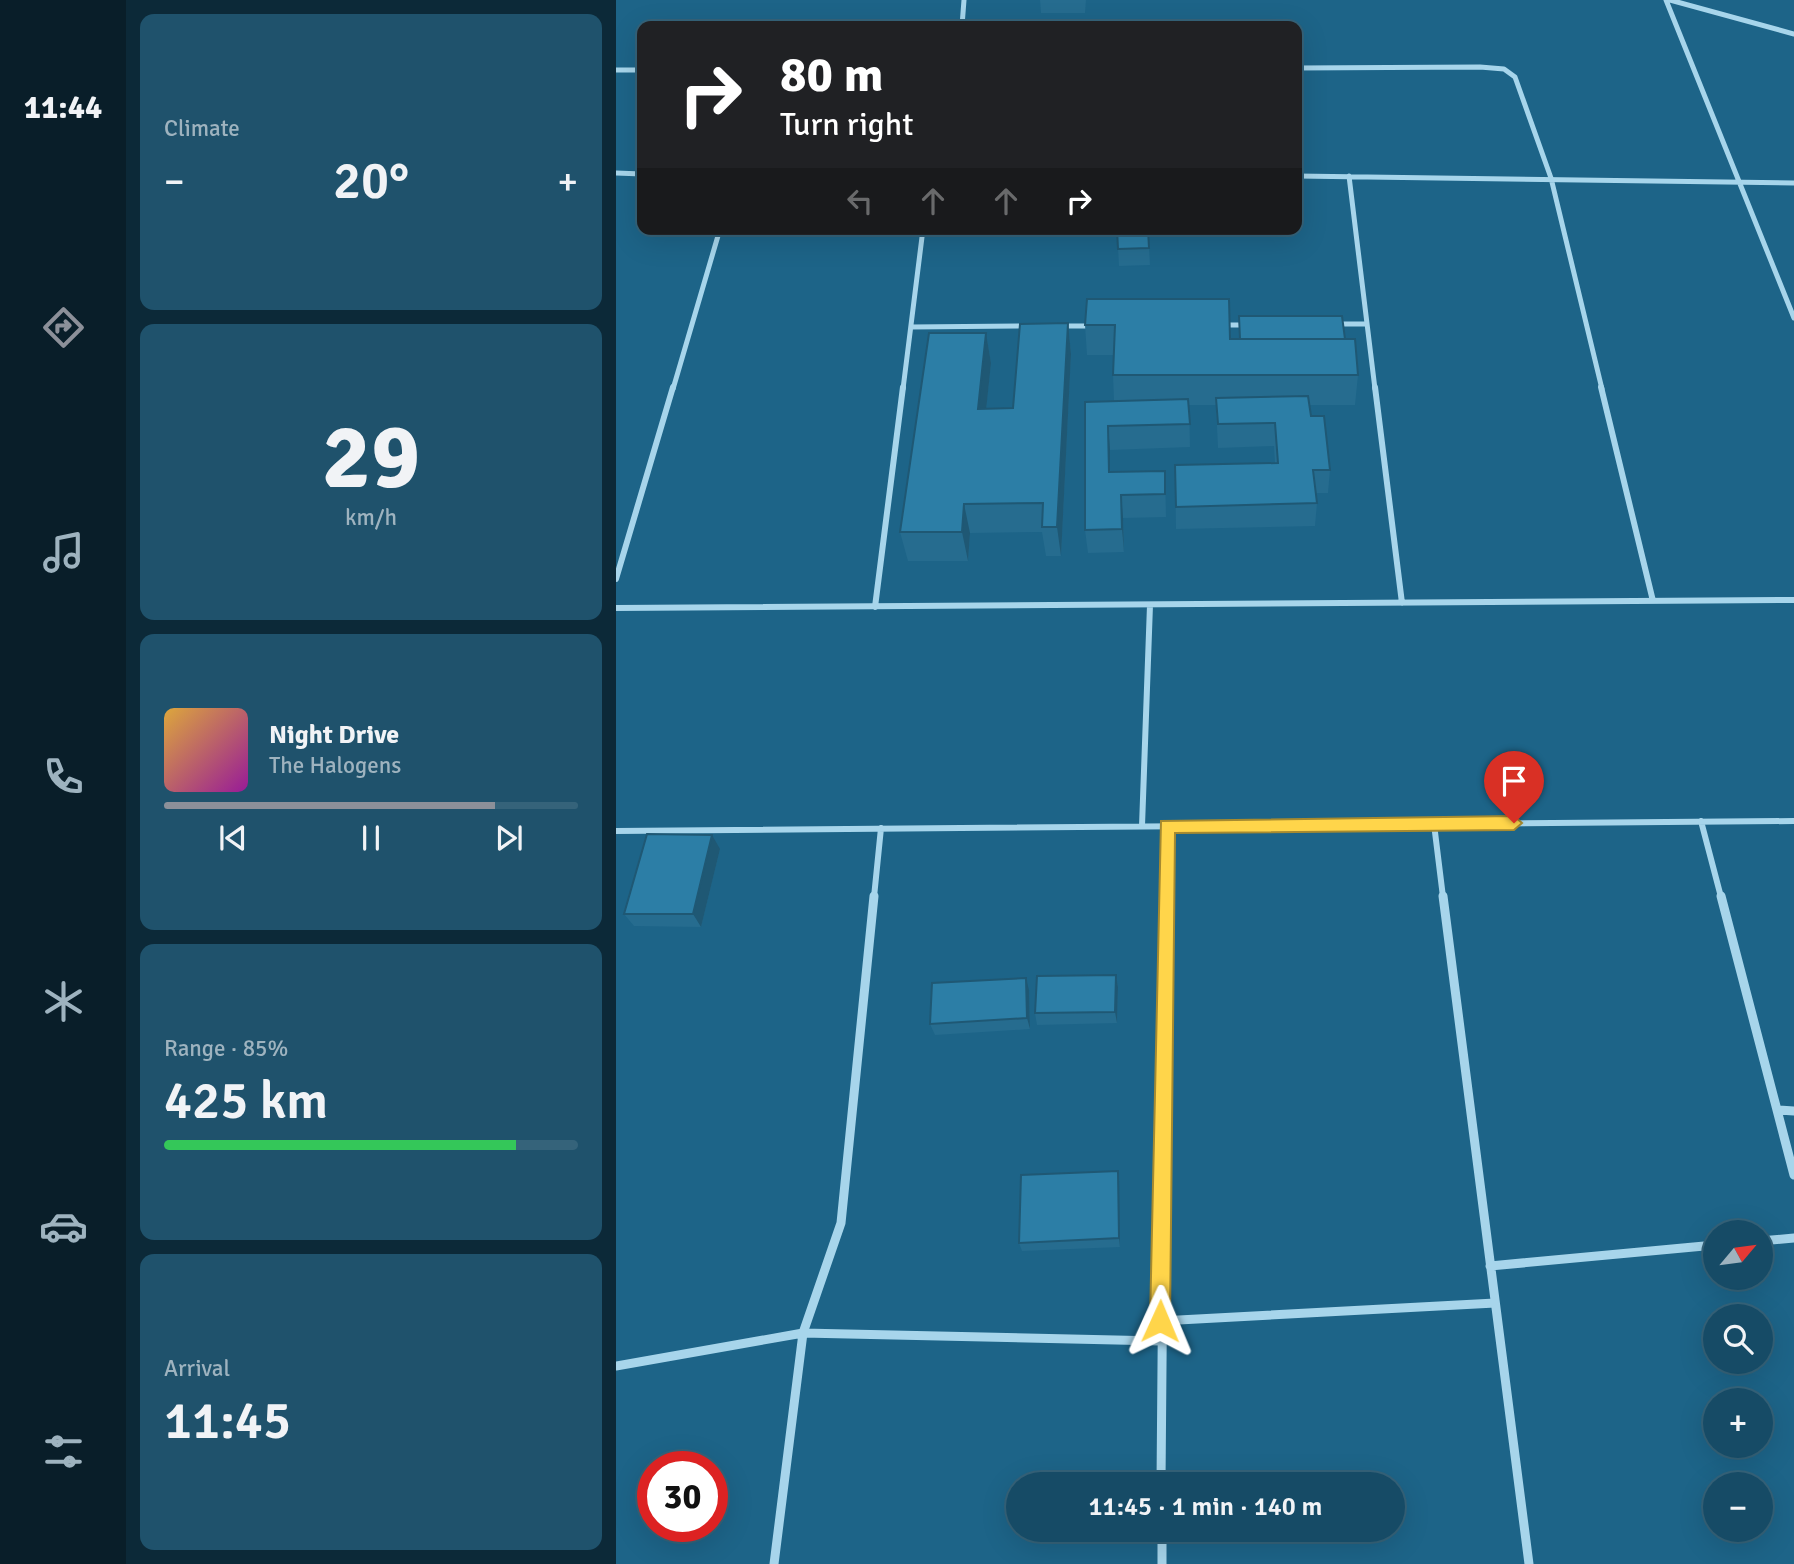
<!DOCTYPE html>
<html lang="en">
<head>
<meta charset="utf-8">
<style>
	body { margin:0; font-family:Signika,sans-serif; background:#1f526c; color:#f1f3f6; height:100vh; display:flex; flex-direction:column; font-size:26px; white-space:nowrap }
	* { box-sizing:border-box; margin:0 }
	p { font-size:23px; color:#9eb3bf }
	.icon { flex:none; width:38px; height:38px; fill:none; stroke:currentColor; stroke-width:2; stroke-linecap:round; stroke-linejoin:round }
	.map { position:relative; flex:1; overflow:hidden }
	.sheet { display:flex; flex-direction:column; gap:14px; padding:14px; background:#0c2938; width:490px }
	.sheet>* { flex:none }
	.top-card { position:absolute; left:21px; top:21px; width:665px; height:214px; border-radius:14px; box-shadow:0 7px 28px #0002,0 0 0 2px #35637a; background:#202124; color:#fff; overflow:hidden }
	.needle { width:46px; rotate:61deg }
	.tools { position:absolute; left:1087px; top:1220px; display:grid; gap:14px }
	.tools a { display:grid; place-items:center; width:70px; height:70px; border-radius:50%; background:#164b66; box-shadow:0 7px 28px #0002,0 0 0 2px #35637a; font-size:35px }
	.speed { position:absolute; left:21px; top:1451px; display:flex; gap:14px; font-size:35px; font-weight:700; text-align:center }
	.speed>* { display:grid; place-content:center; width:91px; height:91px; border-radius:50%; background:#164b66; box-shadow:0 7px 28px #0002,0 0 0 2px #35637a; line-height:1 }
	.speed .limit { border:10px solid #d22; background:#fff; color:#111 }
	.pin { position:absolute; display:grid; place-items:center; width:60px; height:60px; color:#fff; margin:-72px -30px; border-radius:50% 50% 50% 0; rotate:-45deg; box-shadow:0 0 7px #0007 }
	.pin .icon { rotate:45deg }
	.me { position:absolute; width:77px; margin:-38px; rotate:1deg; stroke-linejoin:round; filter:drop-shadow(0 0 5px #0008) }
	.turn { display:flex; align-items:center; gap:24px; height:147px; padding:0 28px; font-size:32px }
	.turn .icon { width:91px; height:91px; stroke-width:2.5 }
	.turn b { display:block; font-size:49px; line-height:60px }
	.lanes { display:flex; align-items:center; height:66px; padding:0 28px; background:#0003; justify-content:center; gap:35px; direction:ltr }
	.lanes .off { opacity:.35 }
	.big { font-size:52px; font-weight:600; line-height:1.1 }
	.sheet .card { flex:1; display:flex; flex-direction:column; justify-content:center; gap:10px; min-width:0; padding:0 24px; border-radius:14px; background:#1f526c }
	.sheet .dial { align-items:center; gap:0 }
	.dial b { font-size:91px; line-height:1 }
	.song { display:flex; align-items:center; gap:21px }
	.cover { width:84px; height:84px; border-radius:10px; background:linear-gradient(135deg,hsl(40 70% 55%),hsl(300 70% 35%)) }
	.played { height:7px; border-radius:4px; background:linear-gradient(90deg,#8c9099 80%,#35637a 80%) }
	.keys { display:flex; justify-content:space-around; direction:ltr }
	.heat { display:flex; justify-content:space-between; align-items:center; font-size:38px; direction:ltr }
	.charge { height:10px; border-radius:5px; background:linear-gradient(90deg,#34c759 85%,#35637a 0) }
	.trip { position:absolute; left:390px; top:1472px; width:399px; height:70px; border-radius:35px; background:#164b66; box-shadow:0 7px 28px #0002,0 0 0 2px #35637a; font-weight:600; line-height:70px; text-align:center }
	main { display:flex; flex:1; min-height:0 }
	.dock { display:flex; flex-direction:column; width:126px; justify-content:space-around; align-items:center; background:#091e29; color:#9eb3bf }
	.dock .icon { width:49px; height:49px }
	.dock .current { color:#8c9099 }
	.dock b { font-size:32px; color:#f1f3f6 }
	.map>svg:first-child { display:block }
	.lines { fill:none; stroke-linecap:round; stroke-linejoin:round }
	.street-far2 { stroke:#a7d5eb; stroke-width:5 }
	.street-far1 { stroke:#a7d5eb; stroke-width:6 }
	.street { stroke:#a7d5eb; stroke-width:9 }
	.wall { fill:#266c8f }
	.shaded-wall { fill:#1f5874 }
	.building { fill:#2c7ea6; stroke:#1f5874; stroke-width:2 }
	.route { fill:#ffd54a; stroke:#a68a30; stroke-width:2 }
</style>
</head>
<body>
<main>
<nav class="dock">
<b>11:44</b>
<svg class="icon current" aria-label="directions" viewBox="0 0 24 24"><path d="M12 3l9 9-9 9-9-9zM9 14v-3h6M13 9l2 2-2 2"/></svg>
<svg class="icon" aria-label="music" viewBox="0 0 24 24"><path d="M9 18V5l10-2v13"/><circle cx="6" cy="18" r="3"/><circle cx="16" cy="16" r="3"/></svg>
<svg class="icon" aria-label="phone" viewBox="0 0 24 24"><path d="M5 4h4l2 5-3 2q2 4 5 5l2-3 5 2v4C11 20 4 13 5 4z"/></svg>
<svg class="icon" aria-label="climate" viewBox="0 0 24 24"><path d="M12 3v18M4 7l16 10M4 17L20 7"/></svg>
<svg class="icon" aria-label="car" viewBox="0 0 24 24"><path d="M5 17H2v-5l4-1 3-4h7l3 4 3 1v5h-3M9 17h6M6 11h13"/><circle cx="7" cy="17" r="2"/><circle cx="17" cy="17" r="2"/></svg>
<svg class="icon" aria-label="filters" viewBox="0 0 24 24"><path d="M4 7h16M4 17h16"/><circle cx="9" cy="7" r="2"/><circle cx="15" cy="17" r="2"/></svg>
</nav>
<section class="sheet">
<div class="card"><p>Climate</p>
<div class="heat"><a>−</a><b class="big">20°</b><a>+</a></div>
</div>
<div class="card dial"><b>29</b><p>km/h</p></div>
<div class="card">
<div class="song"><i class="cover"></i><div><b>Night Drive</b><p>The Halogens</p></div></div>
<div class="played"></div>
<div class="keys"><svg class="icon" aria-label="previous" viewBox="0 0 24 24"><path d="M18 5L8 12l10 7zM5 5v14"/></svg><svg class="icon" aria-label="pause" viewBox="0 0 24 24"><path d="M8 5v14M16 5v14"/></svg><svg class="icon" aria-label="next" viewBox="0 0 24 24"><path d="M6 5l10 7-10 7zM19 5v14"/></svg></div>
</div>
<div class="card"><p>Range · 85%</p><b class="big">425 km</b><div class="charge"></div></div>
<div class="card"><p>Arrival</p><b class="big">11:45</b></div>
</section>
<div class="map">
<svg width="1178" height="1564" viewBox="0 0 1178 1564">
	<rect width="100%" height="100%" fill="#1d6488"/>
	<g class="lines">
		<path class="street-far2" d="M1050,0L1178,318
			M1054,0L1178,34
			M346,26L348,0
			M681,68L864,67L888,69L899,77L935,178L986,389
			M0,70H26
			M0,173L26,174
			M681,176L1178,183
			M733,176L759,389
			M721,324H751
			M605,325H632
			M444,326H478
			M295,327L411,326
			M57,389L104,229
			M287,389L307,229"/>
		<path class="street-far1" d="M759,387L786,603
			M985,387L1037,601
			M0,579L57,387
			M259,607L287,387
			M0,608L1178,600
			M1085,821L1105,897
			M818,824L827,897
			M526,826L534,605
			M0,831L1178,821
			M258,897L265,828
			M550,897L551,826"/>
		<path class="street" d="M827,896L913,1564
			M1105,896L1178,1175
			M1163,1110L1178,1111
			M1144,1241L1178,1238
			M874,1266L1099,1245
			M544,1321L879,1303
			M0,1366L187,1333L544,1341
			M545,1484L550,896
			M546,1530V1564
			M158,1564L187,1333L225,1223L258,896"/>
	</g>
	<path class="wall" d="M424,0H470L469,13H425Z
		M501,229H532L534,265L503,266Z
		M471,299L614,339H623V316L729,339L742,375L739,405H693L695,416L714,470L712,493H700L701,503L699,526L560,529L559,465L659,463L658,446L602,448L600,405H573L574,447L494,450V472L549,471L550,517L507,518L508,552L472,553L469,530V402L498,401L497,375L498,355H471L469,325Z
		M452,323L455,354L445,556H430L426,532L354,533L352,561H292L284,532L370,333L375,363L370,409L397,408Z
		M104,849L85,927L18,926L8,914Z
		M500,975L502,987L501,1023L421,1025L419,1013Z
		M413,990L414,1029L319,1035L314,1024Z
		M503,1181L504,1247L406,1251L403,1243Z"/>
	<path class="shaded-wall" d="M452,323L455,354L445,556L441,527Z
		M370,333L375,363L367,439L362,409Z
		M492,426L494,450V495L493,472Z
		M505,495L507,518L508,552L506,529Z
		M348,504L354,533L352,561L346,532Z
		M96,835L104,849L85,927L77,914Z
		M500,975L502,987L501,1023L499,1012Z
		M410,978L413,990L414,1029L411,1018Z
		M502,1171L503,1181L504,1247L503,1238Z"/>
	<path class="building" d="M501,229H532L533,248L502,249Z
		M471,299H613L614,339H739L742,375H497L499,325H469Z
		M623,316H726L729,339H624Z
		M452,323L441,527H426L427,503L348,504L346,532H284L313,333H370L362,409L397,408L404,324Z
		M692,396L695,416H708L714,470H697L701,503L560,507L559,465L662,463L659,423L602,424L600,398Z
		M572,399L574,424L492,426L493,472L549,471V494L505,495L506,529L469,530V402Z
		M31,834L96,835L77,914H8Z
		M500,975L499,1012L419,1013L421,976Z
		M410,978L411,1018L314,1024L316,983Z
		M502,1171L503,1238L403,1243L405,1175Z"/>
	<path class="route" d="M898,816L906,823L898,830L559,833L554,1321L551,1329L544,1332L537,1329L534,1321L545,821Z"/>
</svg>
<div class="tools">
<a><svg class="needle" viewBox="-14 -14 28 28"><path d="M0-13l5 13h-10z" fill="#e53935"/><path d="M0 13l5-13h-10z" fill="#9eb3bf"/></svg></a>
<a><svg class="icon" aria-label="search" viewBox="0 0 24 24"><circle cx="10" cy="10" r="6"/><path d="M15 15l6 6"/></svg></a>
<a>+</a>
<a>−</a>
</div>
<div class="speed"><div class="limit">30</div></div>
<div class="pin" style="left:898px;top:823px;background:#d93025"><svg class="icon" aria-label="arrive" viewBox="0 0 24 24"><path d="M6 21V4h12l-3 4 3 4H6"/></svg></div>
<svg class="me" style="left:544px;top:1321px" viewBox="-20 -20 40 40"><path d="M0-17L14 15 0 8-14 15z" fill="#ffd54a" stroke="#fff" stroke-width="4"/></svg>
<div class="trip">11:45 · 1 min · 140 m</div>
<div class="top-card">
<div class="turn"><svg class="icon" aria-label="right" viewBox="0 0 24 24"><path d="M7 20v-9h11M14 6l5 5-5 5"/></svg><div><b>80 m</b>Turn right</div></div>
<div class="lanes"><svg class="icon off" aria-label="left" viewBox="0 0 24 24"><path d="M17 20v-9H6M10 6l-5 5 5 5"/></svg><svg class="icon off" aria-label="ahead" viewBox="0 0 24 24"><path d="M12 20V5M6 11l6-6 6 6"/></svg><svg class="icon off" aria-label="ahead" viewBox="0 0 24 24"><path d="M12 20V5M6 11l6-6 6 6"/></svg><svg class="icon" aria-label="right" viewBox="0 0 24 24"><path d="M7 20v-9h11M14 6l5 5-5 5"/></svg></div>
</div>
</div>
</main>
</body>
</html>
